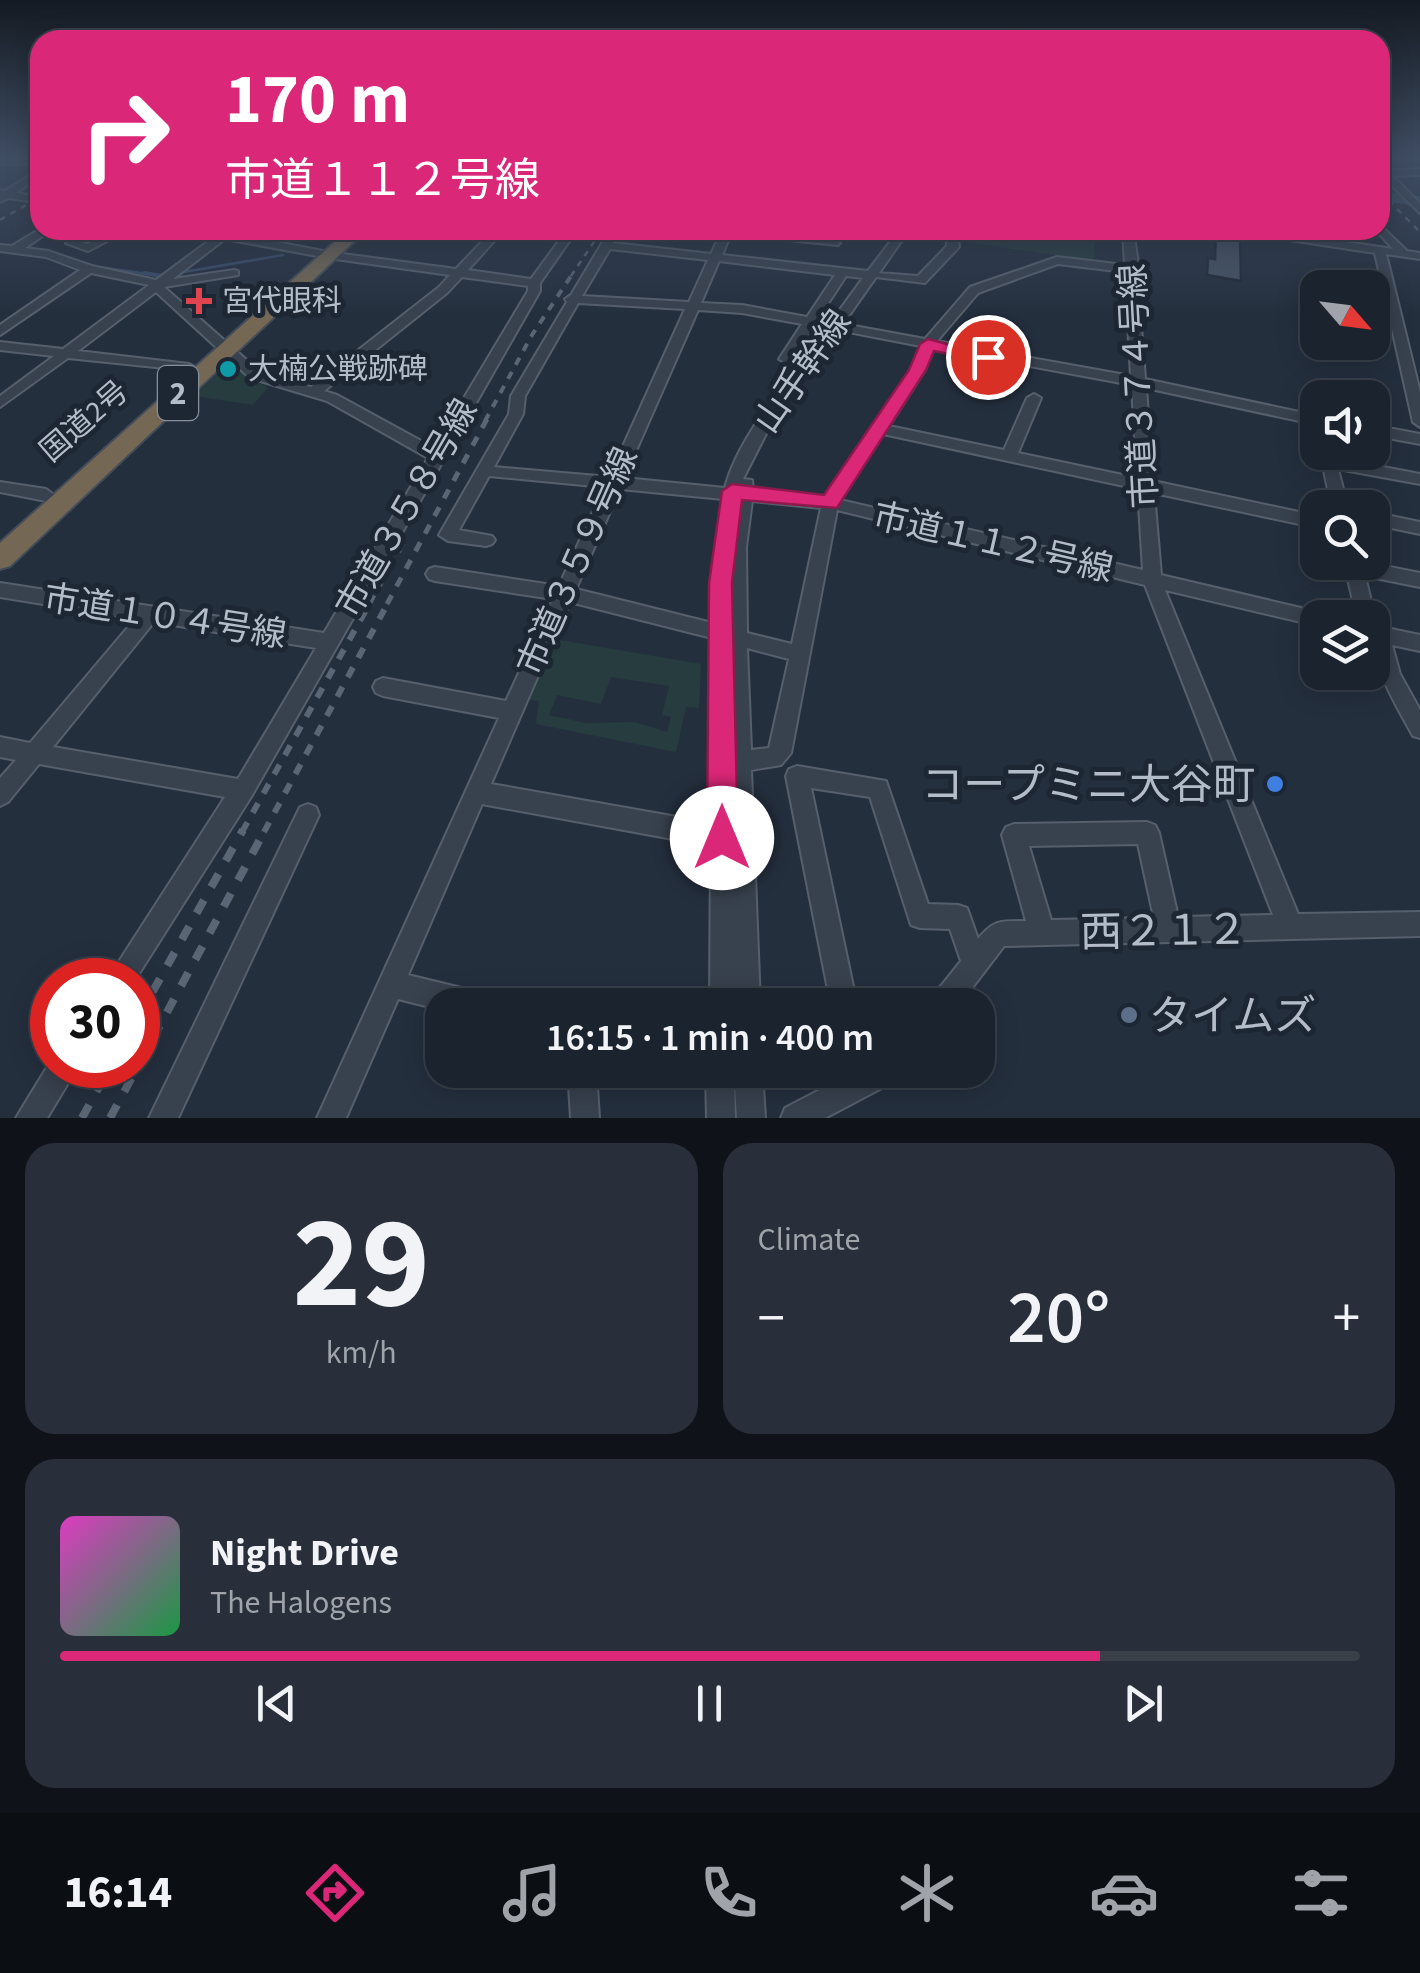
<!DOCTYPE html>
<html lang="en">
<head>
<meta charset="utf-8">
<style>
	body { margin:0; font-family:"Source Sans 3","Noto Sans JP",sans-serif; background:#282f3a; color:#f1f3f6; height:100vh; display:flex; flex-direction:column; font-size:38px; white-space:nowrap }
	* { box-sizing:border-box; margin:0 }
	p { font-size:32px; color:#a0a4aa }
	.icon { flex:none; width:55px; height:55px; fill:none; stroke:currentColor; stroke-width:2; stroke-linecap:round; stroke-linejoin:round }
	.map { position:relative; height:1118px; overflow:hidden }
	.sheet { display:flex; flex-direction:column; gap:25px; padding:25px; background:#0f1319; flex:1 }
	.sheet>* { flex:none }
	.top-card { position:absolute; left:30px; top:30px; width:1360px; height:210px; border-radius:30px; box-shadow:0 5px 25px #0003,0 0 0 2px #39404a; background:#db2777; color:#fff; overflow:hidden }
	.needle { width:65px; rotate:118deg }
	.controls { position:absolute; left:1300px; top:270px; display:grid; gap:20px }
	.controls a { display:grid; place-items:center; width:90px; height:90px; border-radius:20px; background:#1b232e; box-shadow:0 5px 25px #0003,0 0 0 2px #39404a; font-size:50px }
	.speed { position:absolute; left:30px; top:958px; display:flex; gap:20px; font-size:50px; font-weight:700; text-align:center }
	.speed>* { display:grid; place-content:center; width:130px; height:130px; border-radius:50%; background:#1b232e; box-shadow:0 5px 25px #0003,0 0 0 2px #39404a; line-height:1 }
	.speed .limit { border:15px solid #d22; background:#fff; color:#111 }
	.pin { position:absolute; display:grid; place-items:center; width:85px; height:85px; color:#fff; margin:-42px; border:5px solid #fff; border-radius:50%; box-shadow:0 2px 10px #0007 }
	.me { position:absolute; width:110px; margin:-55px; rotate:0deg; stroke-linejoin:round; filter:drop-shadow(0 0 8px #0008) }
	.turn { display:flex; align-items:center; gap:35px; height:210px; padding:0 30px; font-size:45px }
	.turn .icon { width:130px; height:130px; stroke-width:2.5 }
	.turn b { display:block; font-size:70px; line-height:85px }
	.big { font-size:75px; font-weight:600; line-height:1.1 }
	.sheet .tile { flex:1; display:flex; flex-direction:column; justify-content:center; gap:15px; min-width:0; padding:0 35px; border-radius:30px; background:#282f3a }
	.sheet .dial { align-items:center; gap:0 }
	.dial b { font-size:130px; line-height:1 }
	.song { display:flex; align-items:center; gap:30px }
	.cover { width:120px; height:120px; border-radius:15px; background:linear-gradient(135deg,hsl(310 70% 55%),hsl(140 70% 35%)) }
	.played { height:10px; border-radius:5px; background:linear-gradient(90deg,#db2777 80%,#39404a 80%) }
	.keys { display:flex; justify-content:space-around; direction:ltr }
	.heat { display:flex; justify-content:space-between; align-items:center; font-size:55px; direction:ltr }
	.sheet .tiles { flex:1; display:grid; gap:25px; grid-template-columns:1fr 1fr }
	.tile:last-child { grid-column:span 2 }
	.trip { position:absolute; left:425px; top:988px; width:570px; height:100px; border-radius:30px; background:#1b232e; box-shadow:0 5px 25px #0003,0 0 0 2px #39404a; font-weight:600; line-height:100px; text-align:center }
	.dock { display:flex; height:160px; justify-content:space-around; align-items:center; background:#0b0e12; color:#a0a4aa }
	.dock .icon { width:70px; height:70px }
	.dock .selected { color:#db2777 }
	.dock b { font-size:45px; color:#f1f3f6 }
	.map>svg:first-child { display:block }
	.green { fill:#263c3f; fill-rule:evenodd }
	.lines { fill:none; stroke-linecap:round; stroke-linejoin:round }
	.stream-far1 { stroke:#394c67; stroke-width:2.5 }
	.stream { stroke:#394c67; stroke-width:4 }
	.river { fill:#394c67; fill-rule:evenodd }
	.building { fill:#455162; stroke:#1f2835; stroke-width:2.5 }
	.minor-casing { stroke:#565f6c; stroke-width:4 }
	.highway-casing { stroke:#434c59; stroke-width:4 }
	.minor { fill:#38414e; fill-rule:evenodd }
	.highway { fill:#746855; fill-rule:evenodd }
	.rail-far4 { stroke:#5a6575; stroke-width:2.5; stroke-dasharray:6 6; stroke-linecap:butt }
	.rail-far3 { stroke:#5a6575; stroke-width:4; stroke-dasharray:8 8; stroke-linecap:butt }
	.rail-far2 { stroke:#5a6575; stroke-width:5; stroke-dasharray:10 10; stroke-linecap:butt }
	.rail-far1 { stroke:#5a6575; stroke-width:6; stroke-dasharray:11 11; stroke-linecap:butt }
	.rail { stroke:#5a6575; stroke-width:8; stroke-dasharray:15 15; stroke-linecap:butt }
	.route { fill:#db2777; stroke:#8e194d; stroke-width:2.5 }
	.health-dot { fill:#e0444e; stroke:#1d2633; stroke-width:4 }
	.culture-dot { fill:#0f9aa8; stroke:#1d2633; stroke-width:4 }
	.shop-dot { fill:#3f7fe0; stroke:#1d2633; stroke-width:4 }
	.service-dot { fill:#5c6f8a; stroke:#1d2633; stroke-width:4 }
	.labels { text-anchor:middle; stroke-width:10; stroke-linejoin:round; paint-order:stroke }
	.far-poi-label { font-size:30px; fill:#b4bcc9; stroke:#1d2633; text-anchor:start }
	.far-street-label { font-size:30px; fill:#b4bcc9; stroke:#1d2633 }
	.shield { fill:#1d2633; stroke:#878f9c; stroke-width:2.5 }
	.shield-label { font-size:32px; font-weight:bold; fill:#b4bcc9 }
	.street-label { font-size:35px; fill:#b4bcc9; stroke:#1d2633 }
	.near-poi-label { font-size:42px; fill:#b4bcc9; stroke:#1d2633; text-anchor:end }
	.near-street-label { font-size:42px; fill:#b4bcc9; stroke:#1d2633 }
</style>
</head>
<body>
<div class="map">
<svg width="1420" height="1118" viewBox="0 0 1420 1118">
	<rect width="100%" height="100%" fill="#242f3e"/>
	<path class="green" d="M961,230H1095L1094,261L960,241Z
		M235,367L268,388L253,405L194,396L218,373Z
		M554,639L701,664L699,708L686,707L676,752L536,724L539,701L527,700ZM611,677L669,686L662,715L671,717L667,732L635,722L586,723L549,715L557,695L601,704Z"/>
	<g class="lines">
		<path class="stream-far1" d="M67,257L93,266L162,276
			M178,273L283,255"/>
		<path class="stream" d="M144,273L162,276"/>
		<path class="river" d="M1380,191L1420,196V206L1380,201Z"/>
	</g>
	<path class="building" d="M1216,231L1240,235L1241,281L1207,275L1208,258L1215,259Z"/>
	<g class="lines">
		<defs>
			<path id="minor" d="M0,159H40V163L0,164Z
				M40,169V176L16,193L40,197V203L9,198L0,202V190L5,191Z
				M1420,169V175L1393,176L1420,204V213L1380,174L1385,171Z
				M1380,225L1407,251L1420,253V259L1386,254L1420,392V427L1413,422L1375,253L1244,233L1239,230H1266L1393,249L1376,230H1380Z
				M40,229L51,230L25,248L48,251L92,266L156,280L214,237L191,230H227L231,233L328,252L456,269L493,230H504L468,270L531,279L567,230H577L540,283V291L251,797L135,980H107L225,797L39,764L8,802L0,806V778L16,760L0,757V737L30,743L135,619L0,597V583L324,633L428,458L327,401L250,378L156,292L78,351L189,364L196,368L194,371L68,358L0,407V396L54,356L0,350V342L63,349L149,285L91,273L0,335V325L80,270L46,257L0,251V245L12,246ZM225,239L328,258L450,275L439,287L311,387L260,372L164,287L238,275V271L234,270L173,279ZM462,277L528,286V291L434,448L337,395L324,391L447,293ZM154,622L316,648L238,779L53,747Z
				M89,230H102L82,242L87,244L115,230H128L88,251L66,243Z
				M610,230H620L613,243L711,254L722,230H754L834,240L840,243L838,245L731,234L722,255L868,271L899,230H909L879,273L918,276L947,246V230H957L959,247L925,283L876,277L843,324L925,339L970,287L1057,257L1125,265L1123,230H1133L1139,270L1137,273L1145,379L1318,416V425L1146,388L1153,481L1318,516V528L1154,493L1161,575L1318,612L1327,618H1318V626L1165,590L1298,914L1420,912V936L1004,946L959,1005H929L933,996L961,961L950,929L920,928L911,925L870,797L811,788L857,1005H831L786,776L789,769L797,766L886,781L928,904L958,905L967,908L978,939C994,919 1002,921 1026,921L1002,835L1006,827L1014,824L1147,822L1155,825L1159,833L1178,917L1273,915L1145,585L837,510L791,753L781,765L751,770L760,1005H710L711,846L482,804L408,975L478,992L487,996L491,1005H442V1010L398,999L346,1118H317L499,718L383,696L376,693L373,687L376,681L383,678L506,701L553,599L435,581L429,579L426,574L429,569L435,567L559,586L604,487L489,476L459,530L492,536L495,540L492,544L486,546L448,541L439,535L509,414L511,396L567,302L565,299L571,295ZM610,249L708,260L689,302L582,296ZM719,261L835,275L807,317L742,305L701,303ZM1058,264L1125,272L1131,376L937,341L978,293ZM846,276L863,278L831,322L818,319ZM578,303L685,309L609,477L494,467L523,414L525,396ZM698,310L742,313L802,324L779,359L786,363L791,362L814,326L826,328C794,373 738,435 725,488L624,478ZM838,330L921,346L911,370L826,497L753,490L752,480L743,479L744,477L771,424ZM933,348L1132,385L1137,478L1018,453L1041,398L1034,394L1027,398L1004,450L889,426L925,370ZM883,434L1138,489L1143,570L840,500ZM620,489L723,499L712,583V623L576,589ZM752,501L821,508L792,644L747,633L746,547ZM570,602L712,638L711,823L491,784ZM747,648L789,659L769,748L751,750ZM1138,844L1154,918L1051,920L1029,846Z
				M1372,425L1420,434V444L1372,435Z
				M1320,452H1334L1336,458L1420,474V484L1338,469L1348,508H1332Z
				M0,482L46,489L54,495L46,501L0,492Z
				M1372,512L1420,522V534L1372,524Z
				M1344,562H1365L1420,573V587L1365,576L1375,618L1372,623V618H1357Z
				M1372,625L1420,635V651L1392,645L1400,674L1420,710V738L1413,736C1393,699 1372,668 1372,625Z
				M308,804L316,807L319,815L178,1118H149L300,807Z
				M52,1059V1065H79L47,1118H16Z
				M568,1070H596L599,1118H571Z
				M706,1070H734L735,1118H707Z
				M734,1070H762L765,1118H737Z
				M858,1070H901L897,1080L825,1118H781L785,1108Z"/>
			<path id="highway" d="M348,230H366L10,566L0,569V543Z"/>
		</defs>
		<use href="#minor" class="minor-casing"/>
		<use href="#highway" class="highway-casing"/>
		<use href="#minor" class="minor"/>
		<use href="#highway" class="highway"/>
		<path class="rail-far4" d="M1380,192L1420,232
			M0,220L40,197
			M571,276L602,230"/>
		<path class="rail-far3" d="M485,421L532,335L573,273"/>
		<path class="rail-far2" d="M369,604L406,538
			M387,604L487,419"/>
		<path class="rail-far1" d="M242,832L371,601
			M264,832L389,601"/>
		<path class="rail" d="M138,1018L243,830
			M82,1118L111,1065
			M110,1118L265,830"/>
	</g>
	<linearGradient id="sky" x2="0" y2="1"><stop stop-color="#141a22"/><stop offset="0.5" stop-color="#3f4d63"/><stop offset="1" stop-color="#3f4d63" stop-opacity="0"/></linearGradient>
	<rect width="1420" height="315" fill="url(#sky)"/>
	<path class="route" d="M928,339L997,357L988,362L934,351L926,370L837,508L742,500L732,583L738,838L733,848L722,852L712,848L707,838L709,583L722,491L732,484L824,495L909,370L920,344Z"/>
	<path class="health-dot" d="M194 286h10v10h10v10h-10v10h-10v-10h-10v-10h10z"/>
	<circle class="culture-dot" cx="228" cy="369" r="10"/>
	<circle class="shop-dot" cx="1275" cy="784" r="10"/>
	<circle class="service-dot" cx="1129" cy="1015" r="10"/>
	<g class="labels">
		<g class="far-poi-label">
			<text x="222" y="311">宮代眼科</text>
			<text x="248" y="379">大楠公戦跡碑</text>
		</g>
		<g class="far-street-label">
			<text transform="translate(84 421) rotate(-41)" y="10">国道2号</text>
		</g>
		<rect class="shield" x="158" y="366" width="40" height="54" rx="8"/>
		<g class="shield-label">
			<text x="178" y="404">2</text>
		</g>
		<g class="street-label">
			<text transform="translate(802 371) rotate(-55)" y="12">山手幹線</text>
			<text transform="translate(1138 386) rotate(-93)" y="12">市道３７４号線</text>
			<text transform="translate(406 508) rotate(-60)" y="12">市道３５８号線</text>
			<text transform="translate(993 542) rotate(13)" y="12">市道１１２号線</text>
			<text transform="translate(577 561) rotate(-66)" y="12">市道３５９号線</text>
			<text transform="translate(165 616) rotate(9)" y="12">市道１０４号線</text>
		</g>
		<g class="near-poi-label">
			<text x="1255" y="799">コープミニ大谷町</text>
			<text x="1149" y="1030" text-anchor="start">タイムズ</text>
		</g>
		<g class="near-street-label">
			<text transform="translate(1164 930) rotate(-1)" y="15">西２１２</text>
		</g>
	</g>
</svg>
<div class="controls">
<a><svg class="needle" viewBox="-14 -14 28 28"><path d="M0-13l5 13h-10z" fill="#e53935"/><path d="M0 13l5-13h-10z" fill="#a0a4aa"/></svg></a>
<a><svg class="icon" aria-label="sound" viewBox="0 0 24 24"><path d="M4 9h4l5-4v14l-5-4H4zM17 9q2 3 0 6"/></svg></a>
<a><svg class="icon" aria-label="search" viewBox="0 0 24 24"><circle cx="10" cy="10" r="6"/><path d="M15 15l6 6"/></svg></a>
<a><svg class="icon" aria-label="layers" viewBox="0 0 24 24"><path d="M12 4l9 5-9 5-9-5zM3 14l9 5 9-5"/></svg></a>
</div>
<div class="speed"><div class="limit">30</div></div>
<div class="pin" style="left:988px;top:357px;background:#d93025"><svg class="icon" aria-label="arrive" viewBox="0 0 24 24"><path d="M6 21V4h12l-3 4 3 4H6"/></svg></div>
<svg class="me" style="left:722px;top:838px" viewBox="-20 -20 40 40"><circle r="19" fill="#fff"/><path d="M0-13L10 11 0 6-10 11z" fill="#db2777"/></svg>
<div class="trip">16:15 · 1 min · 400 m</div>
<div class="top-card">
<div class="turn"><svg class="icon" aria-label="right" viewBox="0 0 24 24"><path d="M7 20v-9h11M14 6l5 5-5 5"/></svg><div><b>170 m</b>市道１１２号線</div></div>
</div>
</div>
<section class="sheet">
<div class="tiles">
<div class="tile dial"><b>29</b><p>km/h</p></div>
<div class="tile"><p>Climate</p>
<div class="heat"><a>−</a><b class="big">20°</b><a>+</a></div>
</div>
<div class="tile">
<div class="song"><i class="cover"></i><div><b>Night Drive</b><p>The Halogens</p></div></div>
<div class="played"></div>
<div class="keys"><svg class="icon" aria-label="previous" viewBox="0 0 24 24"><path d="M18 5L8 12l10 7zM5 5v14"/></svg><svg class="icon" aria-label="pause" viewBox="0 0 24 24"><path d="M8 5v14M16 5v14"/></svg><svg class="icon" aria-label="next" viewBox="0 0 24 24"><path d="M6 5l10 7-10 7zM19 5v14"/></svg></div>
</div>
</div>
</section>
<nav class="dock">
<b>16:14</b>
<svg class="icon selected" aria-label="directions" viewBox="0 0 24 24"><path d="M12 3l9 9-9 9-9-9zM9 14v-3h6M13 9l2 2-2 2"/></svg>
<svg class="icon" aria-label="music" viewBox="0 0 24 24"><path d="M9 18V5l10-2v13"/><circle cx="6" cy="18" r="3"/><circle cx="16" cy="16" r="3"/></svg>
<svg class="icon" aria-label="phone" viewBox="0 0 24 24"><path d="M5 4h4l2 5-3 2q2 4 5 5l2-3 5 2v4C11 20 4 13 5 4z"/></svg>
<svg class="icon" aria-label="climate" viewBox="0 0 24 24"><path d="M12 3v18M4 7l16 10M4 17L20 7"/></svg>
<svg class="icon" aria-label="car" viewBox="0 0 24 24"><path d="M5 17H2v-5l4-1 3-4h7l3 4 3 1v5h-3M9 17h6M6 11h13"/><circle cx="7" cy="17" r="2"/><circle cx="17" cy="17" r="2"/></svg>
<svg class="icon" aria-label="filters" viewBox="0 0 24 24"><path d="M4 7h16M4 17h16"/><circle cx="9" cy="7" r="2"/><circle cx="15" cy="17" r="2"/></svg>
</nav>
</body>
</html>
